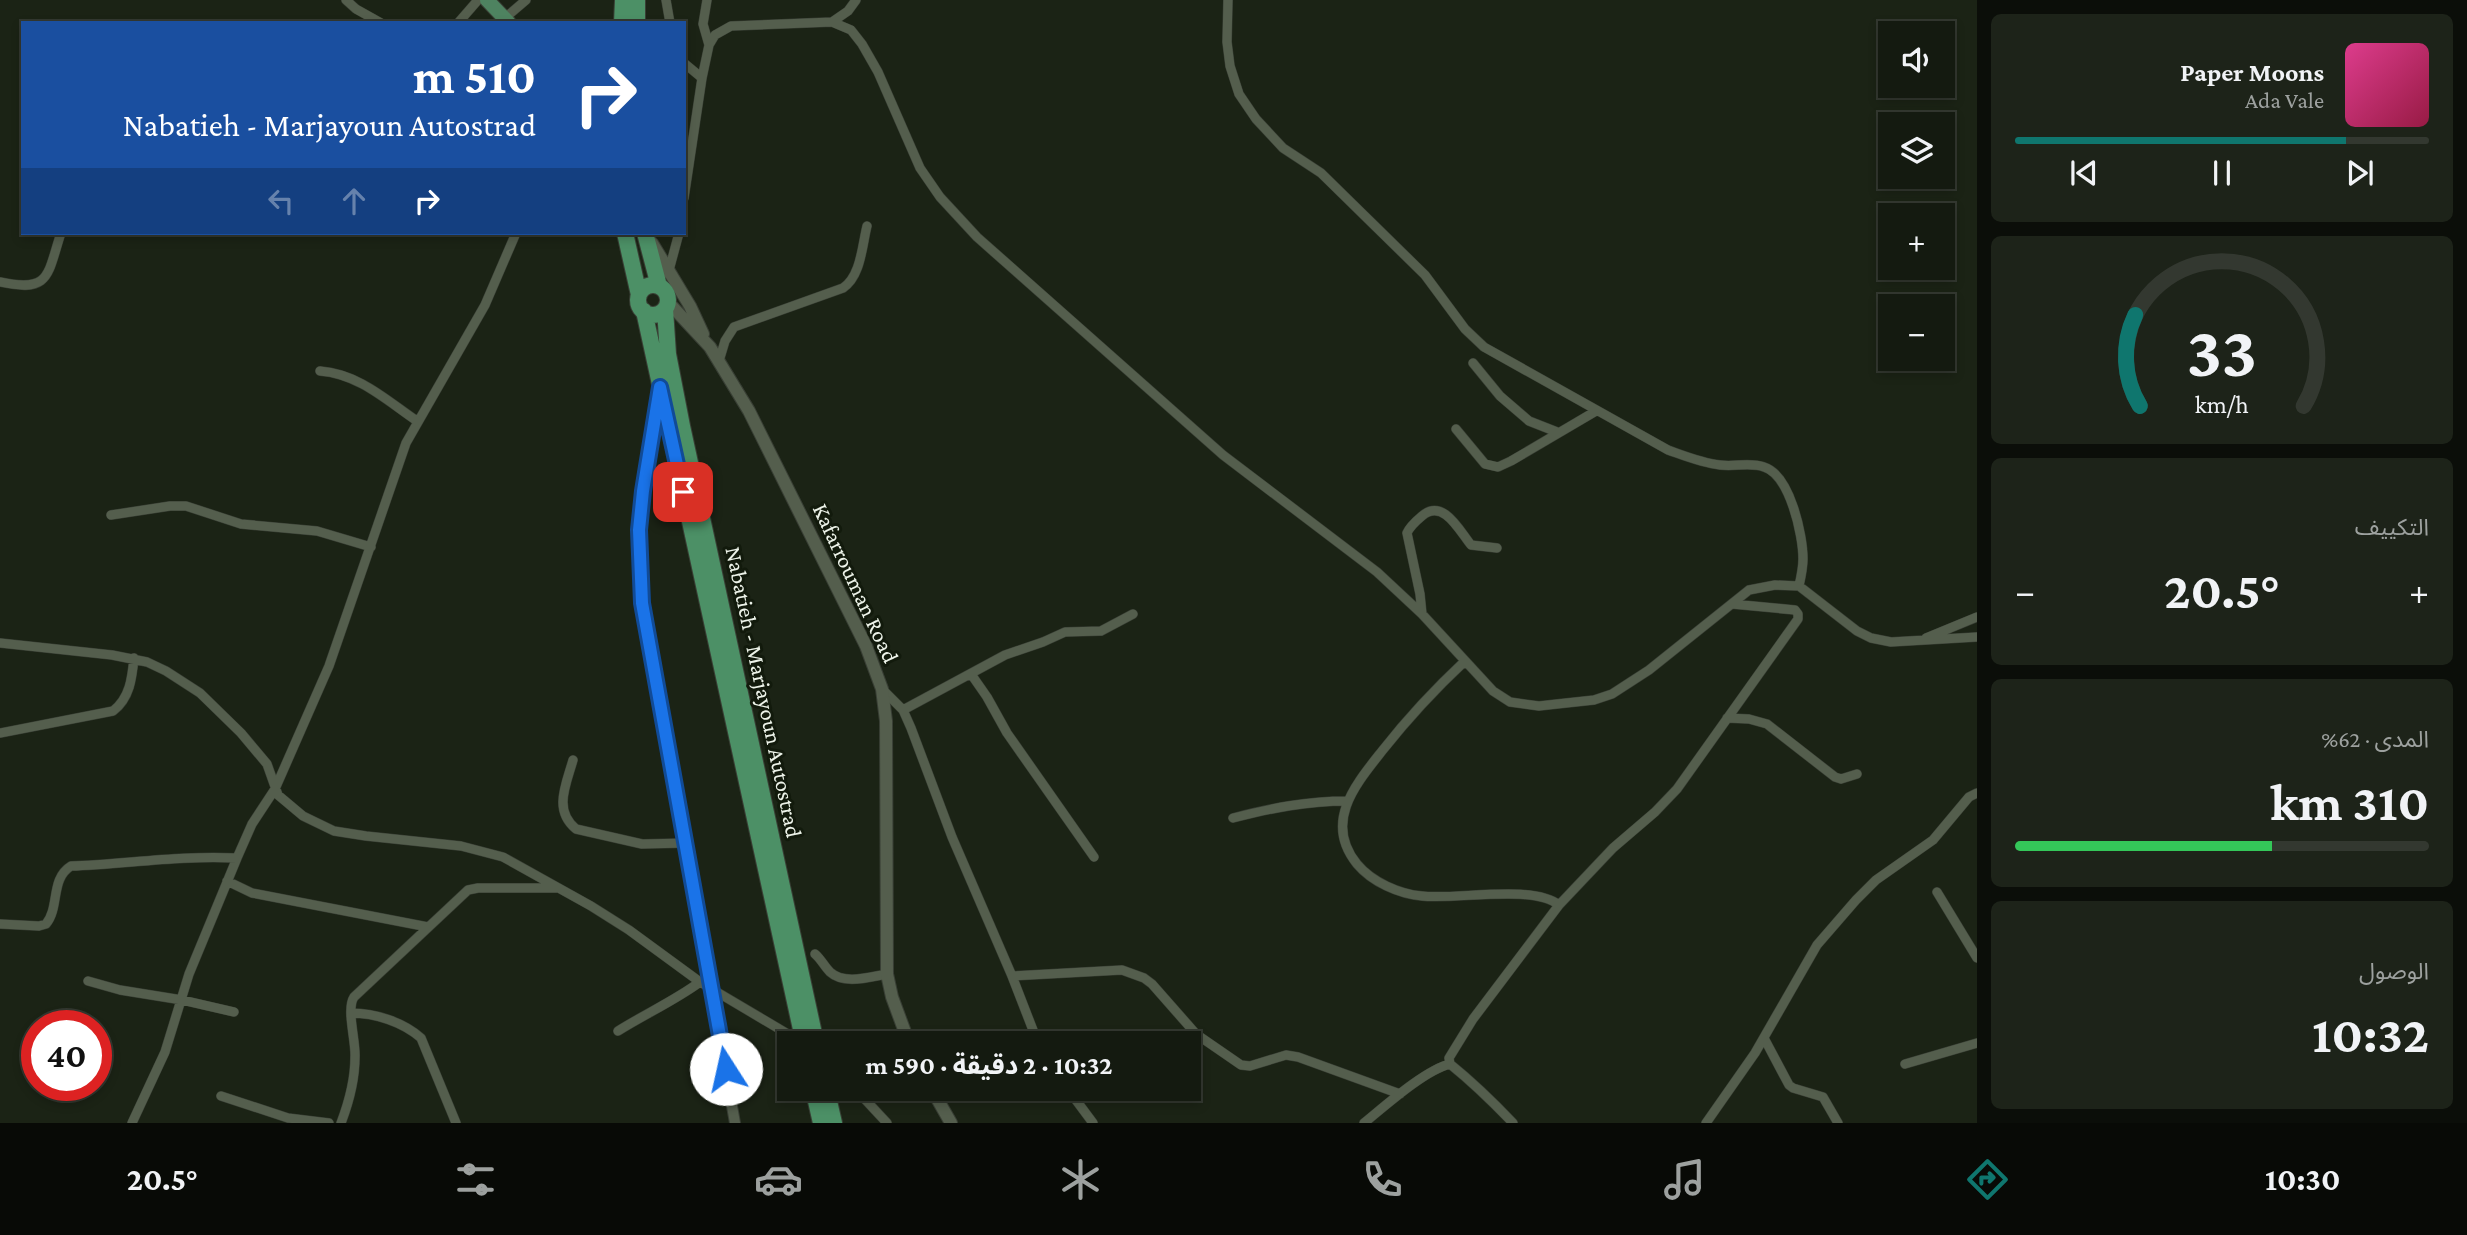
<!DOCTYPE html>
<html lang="ar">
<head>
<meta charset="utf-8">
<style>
	body { margin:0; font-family:"Crimson Pro","Noto Sans Arabic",serif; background:#1d2319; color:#f1f3f6; direction:rtl; height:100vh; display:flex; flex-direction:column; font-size:26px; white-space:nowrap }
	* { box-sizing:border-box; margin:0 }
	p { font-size:23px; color:#9da19f }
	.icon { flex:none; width:38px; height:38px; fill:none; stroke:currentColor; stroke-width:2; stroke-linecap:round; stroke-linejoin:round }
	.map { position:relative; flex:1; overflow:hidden; direction:ltr }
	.drawer { display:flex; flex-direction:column; gap:14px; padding:14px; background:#0b0e09; width:490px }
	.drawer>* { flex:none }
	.hud { position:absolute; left:21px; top:21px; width:665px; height:214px; border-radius:0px; box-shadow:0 4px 10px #0003,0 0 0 2px #333830; direction:rtl; background:#1a4fa0; color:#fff; overflow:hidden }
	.buttons { position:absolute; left:1878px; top:21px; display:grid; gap:14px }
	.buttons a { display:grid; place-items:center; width:77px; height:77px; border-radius:0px; background:#141a10; box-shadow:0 4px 10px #0003,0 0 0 2px #333830; font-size:35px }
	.speed { position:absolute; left:21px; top:1010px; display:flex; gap:14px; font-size:35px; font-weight:700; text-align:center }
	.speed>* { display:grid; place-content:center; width:91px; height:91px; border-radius:50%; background:#141a10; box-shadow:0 4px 10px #0003,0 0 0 2px #333830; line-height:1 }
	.speed .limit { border:10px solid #d22; background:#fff; color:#111 }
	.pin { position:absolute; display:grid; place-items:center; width:60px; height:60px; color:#fff; margin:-30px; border-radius:14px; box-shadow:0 4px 10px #0006 }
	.me { position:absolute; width:77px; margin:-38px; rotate:350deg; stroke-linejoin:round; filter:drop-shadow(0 0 5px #0008) }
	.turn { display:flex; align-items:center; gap:24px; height:147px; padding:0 35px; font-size:32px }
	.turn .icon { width:91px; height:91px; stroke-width:2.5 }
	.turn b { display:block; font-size:49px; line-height:60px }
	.lanes { display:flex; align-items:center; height:66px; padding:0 35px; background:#0003; justify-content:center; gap:35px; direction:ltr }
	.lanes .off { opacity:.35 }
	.big { font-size:52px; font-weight:700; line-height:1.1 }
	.drawer .widget { flex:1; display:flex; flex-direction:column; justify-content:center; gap:10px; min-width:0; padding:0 24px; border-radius:10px; background:#1d2319 }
	.drawer .dial { align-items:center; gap:0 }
	.dial svg { height:182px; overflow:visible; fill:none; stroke:#333830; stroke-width:7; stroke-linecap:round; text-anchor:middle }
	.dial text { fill:#f1f3f6; stroke:none }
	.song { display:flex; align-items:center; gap:21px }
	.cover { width:84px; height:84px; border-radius:10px; background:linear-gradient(135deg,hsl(330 70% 55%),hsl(340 70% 35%)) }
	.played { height:7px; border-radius:4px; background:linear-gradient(90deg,#0f766e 80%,#333830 80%) }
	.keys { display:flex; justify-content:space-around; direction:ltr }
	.heat { display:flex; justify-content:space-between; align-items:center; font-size:38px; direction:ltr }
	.charge { height:10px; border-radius:5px; background:linear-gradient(90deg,#34c759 62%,#333830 0) }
	.trip { position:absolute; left:777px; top:1031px; width:424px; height:70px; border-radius:0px; background:#141a10; box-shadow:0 4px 10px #0003,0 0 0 2px #333830; font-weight:700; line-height:70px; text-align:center; direction:rtl }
	.dock { display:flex; height:112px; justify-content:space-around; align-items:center; background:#080a06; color:#9da19f }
	.dock .icon { width:49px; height:49px }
	.dock .active { color:#0f766e }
	.dock b { font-size:32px; color:#f1f3f6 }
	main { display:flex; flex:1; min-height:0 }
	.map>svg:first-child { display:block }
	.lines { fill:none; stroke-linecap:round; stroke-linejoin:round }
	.minor-casing { stroke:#393f35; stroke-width:10 }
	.tertiary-casing { stroke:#393f35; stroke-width:12 }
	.secondary-casing { stroke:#393f35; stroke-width:14 }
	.primary-casing { stroke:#393f35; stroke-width:16 }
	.trunk-casing { stroke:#393f35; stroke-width:18 }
	.minor { stroke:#545e4d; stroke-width:9 }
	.tertiary { stroke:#545e4d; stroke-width:10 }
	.secondary { stroke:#545e4d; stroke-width:12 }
	.primary { stroke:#4e8360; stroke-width:14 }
	.trunk { stroke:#4c9066; stroke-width:16 }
	.route-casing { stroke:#114b97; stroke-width:18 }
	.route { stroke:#1a73e8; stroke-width:12 }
	.labels { text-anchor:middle; stroke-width:6; stroke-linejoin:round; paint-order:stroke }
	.street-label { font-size:23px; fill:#edf3e9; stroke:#121a0c }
</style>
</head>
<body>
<main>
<section class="drawer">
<div class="widget">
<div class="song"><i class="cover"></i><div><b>Paper Moons</b><p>Ada Vale</p></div></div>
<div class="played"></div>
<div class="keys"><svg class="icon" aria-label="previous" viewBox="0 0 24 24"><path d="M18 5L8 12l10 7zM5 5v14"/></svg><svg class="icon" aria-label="pause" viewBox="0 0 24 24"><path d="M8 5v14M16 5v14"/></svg><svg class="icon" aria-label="next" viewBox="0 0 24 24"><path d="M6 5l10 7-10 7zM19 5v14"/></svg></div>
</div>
<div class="widget dial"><svg viewBox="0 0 100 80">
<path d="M14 69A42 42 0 1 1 86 69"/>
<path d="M14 69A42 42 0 0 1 12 29" stroke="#0f766e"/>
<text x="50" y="56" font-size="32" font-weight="700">33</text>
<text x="50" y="72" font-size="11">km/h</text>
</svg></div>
<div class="widget"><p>التكييف</p>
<div class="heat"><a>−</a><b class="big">20.5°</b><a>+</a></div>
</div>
<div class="widget"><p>المدى · 62%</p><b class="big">310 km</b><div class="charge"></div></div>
<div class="widget"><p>الوصول</p><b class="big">10:32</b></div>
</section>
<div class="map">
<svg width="1977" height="1123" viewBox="0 0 1977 1123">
	<rect width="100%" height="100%" fill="#1b2315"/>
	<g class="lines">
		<defs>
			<path id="minor" d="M346,0L356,9L381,23
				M666,0L670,23
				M707,0L703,24L709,45
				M1228,0L1227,42L1230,66L1239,94L1256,119L1283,148L1321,173L1425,275L1465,329L1484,347L1668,450C1685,456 1702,463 1720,465C1735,467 1751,462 1764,467C1790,475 1803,535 1803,559C1803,568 1801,577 1799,586
				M505,18L526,0
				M832,22L848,11L856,0
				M458,23L478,0
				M684,63L702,78
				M684,198L702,78L709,45L715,35L731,26L832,22L851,30L862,44L878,72L920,168L940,197L977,237L1223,455L1377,572L1422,614L1493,691L1510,702L1539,706L1557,704L1594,700L1612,694L1649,670L1749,590L1775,585L1799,586L1857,631L1871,638L1891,642L1977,637
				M668,274L679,233
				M0,282C51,293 47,275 61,233
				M719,361L725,341L734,327L843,288C861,276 862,246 867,226
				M1473,363L1500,396L1529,421L1557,432
				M320,371C359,374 386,400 417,421
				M1456,429L1485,464L1498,467L1511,461L1596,411
				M111,515L170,506H186L241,524L317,531L371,547
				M1422,614L1420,594L1407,533C1410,526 1416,521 1422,516C1443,498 1459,530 1471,545L1497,548
				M1926,638L1977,617
				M0,643L112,655L147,662L166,671L200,693L241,733L267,764L278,795L303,816L334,831L366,836L461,846L503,857L591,906L629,930L700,982L803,1043
				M1465,661C1435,689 1408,718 1382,751C1356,784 1323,822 1357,864C1372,882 1399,894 1422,896C1457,900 1533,884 1559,905L1473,1019L1449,1058L1450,1064C1471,1081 1493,1102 1513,1123
				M971,674L987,697L1007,733L1094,857
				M882,689L903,710L911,728L952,837L1012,976L1038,1043
				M903,710L1005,655L1043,642L1065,632L1101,631L1133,614
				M1727,718L1749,719L1767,724L1835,777L1841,779L1857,774
				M0,733L113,711C130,698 132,678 134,658
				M573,760C566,785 553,810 576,829L642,844L686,843
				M1233,818C1272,808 1307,801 1347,801
				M227,881L252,893L428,927
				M1937,892L1977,958
				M1559,905L1613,848L1655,812L1677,789L1798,619V614L1795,610L1732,604
				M0,924L39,926L46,924C60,907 50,879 71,866C126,864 181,855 237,858
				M815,954C821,959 824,966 830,972C844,985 869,977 887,974
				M1012,976L1122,970L1144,978L1152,984L1196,1034L1241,1065L1250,1066L1286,1055L1298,1057L1400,1094
				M88,981L120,990L182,1000L234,1012
				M351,1013C375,1013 403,1022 421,1038L456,1123
				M618,1031C645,1014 674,1001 700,982
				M1764,1038L1789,1085L1793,1088L1823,1097L1838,1123
				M929,1043L943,1040L967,1043
				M1905,1064L1977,1043
				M852,1088L860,1094L887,1123
				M1067,1088L1093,1123
				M221,1096L288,1118L329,1123
				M132,1123L165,1052L189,974L237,858L252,824L275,789L329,666L406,443L485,305L516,233
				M341,1123C349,1102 355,1080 355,1057C356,1041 346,1009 354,997L468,890L478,888H557
				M1364,1123C1385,1106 1425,1070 1450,1064
				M1706,1123L1755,1053L1817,945L1856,900L1876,880L1933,840L1969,797L1977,793"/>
			<path id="tertiary" d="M659,394L643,491L639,530L642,602L735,1123"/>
			<path id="secondary" d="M652,243L690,306L703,334
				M668,302L710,347L749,411L866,646L882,689L886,721L887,974L892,997L909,1043
				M931,1088L951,1123"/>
			<path id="primary" d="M487,0L509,23"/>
			<path id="trunk" d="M622,23L623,0
				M637,23V0
				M625,233L639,295
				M645,233L659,286
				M638 300a15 15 0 1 1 30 0a15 15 0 1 1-30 0Z
				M665,309L668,354L682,426L816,1043
				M644,311L804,1043
				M813,1088L821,1123
				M826,1088L834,1123"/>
		</defs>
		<use href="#minor" class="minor-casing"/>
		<use href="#tertiary" class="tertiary-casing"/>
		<use href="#secondary" class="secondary-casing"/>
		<use href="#primary" class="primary-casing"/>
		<use href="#trunk" class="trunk-casing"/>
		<use href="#minor" class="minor"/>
		<use href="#tertiary" class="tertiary"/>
		<use href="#secondary" class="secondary"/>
		<use href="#primary" class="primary"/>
		<use href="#trunk" class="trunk"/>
	</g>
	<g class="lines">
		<defs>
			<path id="route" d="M683,492L660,387L643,491L639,530L642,603L726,1069"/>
		</defs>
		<use href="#route" class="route-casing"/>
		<use href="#route" class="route"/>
	</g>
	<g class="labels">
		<g class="street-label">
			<text transform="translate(856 583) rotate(65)" y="8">Kafarrouman Road</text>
			<text transform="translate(764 692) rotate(78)" y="8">Nabatieh - Marjayoun Autostrad</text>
		</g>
	</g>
</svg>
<div class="buttons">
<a><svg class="icon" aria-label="sound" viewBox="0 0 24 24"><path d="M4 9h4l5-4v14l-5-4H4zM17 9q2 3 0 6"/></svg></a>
<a><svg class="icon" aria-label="layers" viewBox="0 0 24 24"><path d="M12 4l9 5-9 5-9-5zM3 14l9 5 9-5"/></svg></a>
<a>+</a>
<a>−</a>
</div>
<div class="speed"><div class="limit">40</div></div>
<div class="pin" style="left:683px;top:492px;background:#d93025"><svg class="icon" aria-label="arrive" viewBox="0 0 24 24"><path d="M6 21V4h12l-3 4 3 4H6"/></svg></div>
<svg class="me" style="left:726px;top:1069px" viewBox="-20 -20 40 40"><circle r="19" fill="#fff"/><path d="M0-13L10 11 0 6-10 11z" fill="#1a73e8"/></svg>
<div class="trip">10:32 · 2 دقيقة · 590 m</div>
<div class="hud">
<div class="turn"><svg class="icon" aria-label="right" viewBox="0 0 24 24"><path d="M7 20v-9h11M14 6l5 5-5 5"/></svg><div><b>510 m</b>Nabatieh - Marjayoun Autostrad</div></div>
<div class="lanes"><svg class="icon off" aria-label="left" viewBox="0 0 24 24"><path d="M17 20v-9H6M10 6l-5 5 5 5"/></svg><svg class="icon off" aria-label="ahead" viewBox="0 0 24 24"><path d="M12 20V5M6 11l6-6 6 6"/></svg><svg class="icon" aria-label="right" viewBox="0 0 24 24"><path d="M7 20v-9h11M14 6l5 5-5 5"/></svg></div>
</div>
</div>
</main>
<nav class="dock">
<b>10:30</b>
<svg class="icon active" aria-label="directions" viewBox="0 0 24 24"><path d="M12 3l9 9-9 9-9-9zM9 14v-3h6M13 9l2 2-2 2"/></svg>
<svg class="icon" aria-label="music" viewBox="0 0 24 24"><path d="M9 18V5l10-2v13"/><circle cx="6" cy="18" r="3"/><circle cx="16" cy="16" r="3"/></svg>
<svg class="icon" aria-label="phone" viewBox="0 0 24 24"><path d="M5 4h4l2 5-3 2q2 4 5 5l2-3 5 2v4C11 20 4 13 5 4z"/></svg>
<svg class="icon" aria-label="climate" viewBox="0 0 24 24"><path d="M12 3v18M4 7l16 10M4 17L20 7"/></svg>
<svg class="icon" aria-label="car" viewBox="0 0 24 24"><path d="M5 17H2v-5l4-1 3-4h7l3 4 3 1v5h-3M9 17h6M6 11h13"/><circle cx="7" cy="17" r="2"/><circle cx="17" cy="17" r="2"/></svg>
<svg class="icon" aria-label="filters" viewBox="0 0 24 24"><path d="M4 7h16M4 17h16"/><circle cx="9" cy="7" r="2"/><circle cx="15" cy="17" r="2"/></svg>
<b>20.5°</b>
</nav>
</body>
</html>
